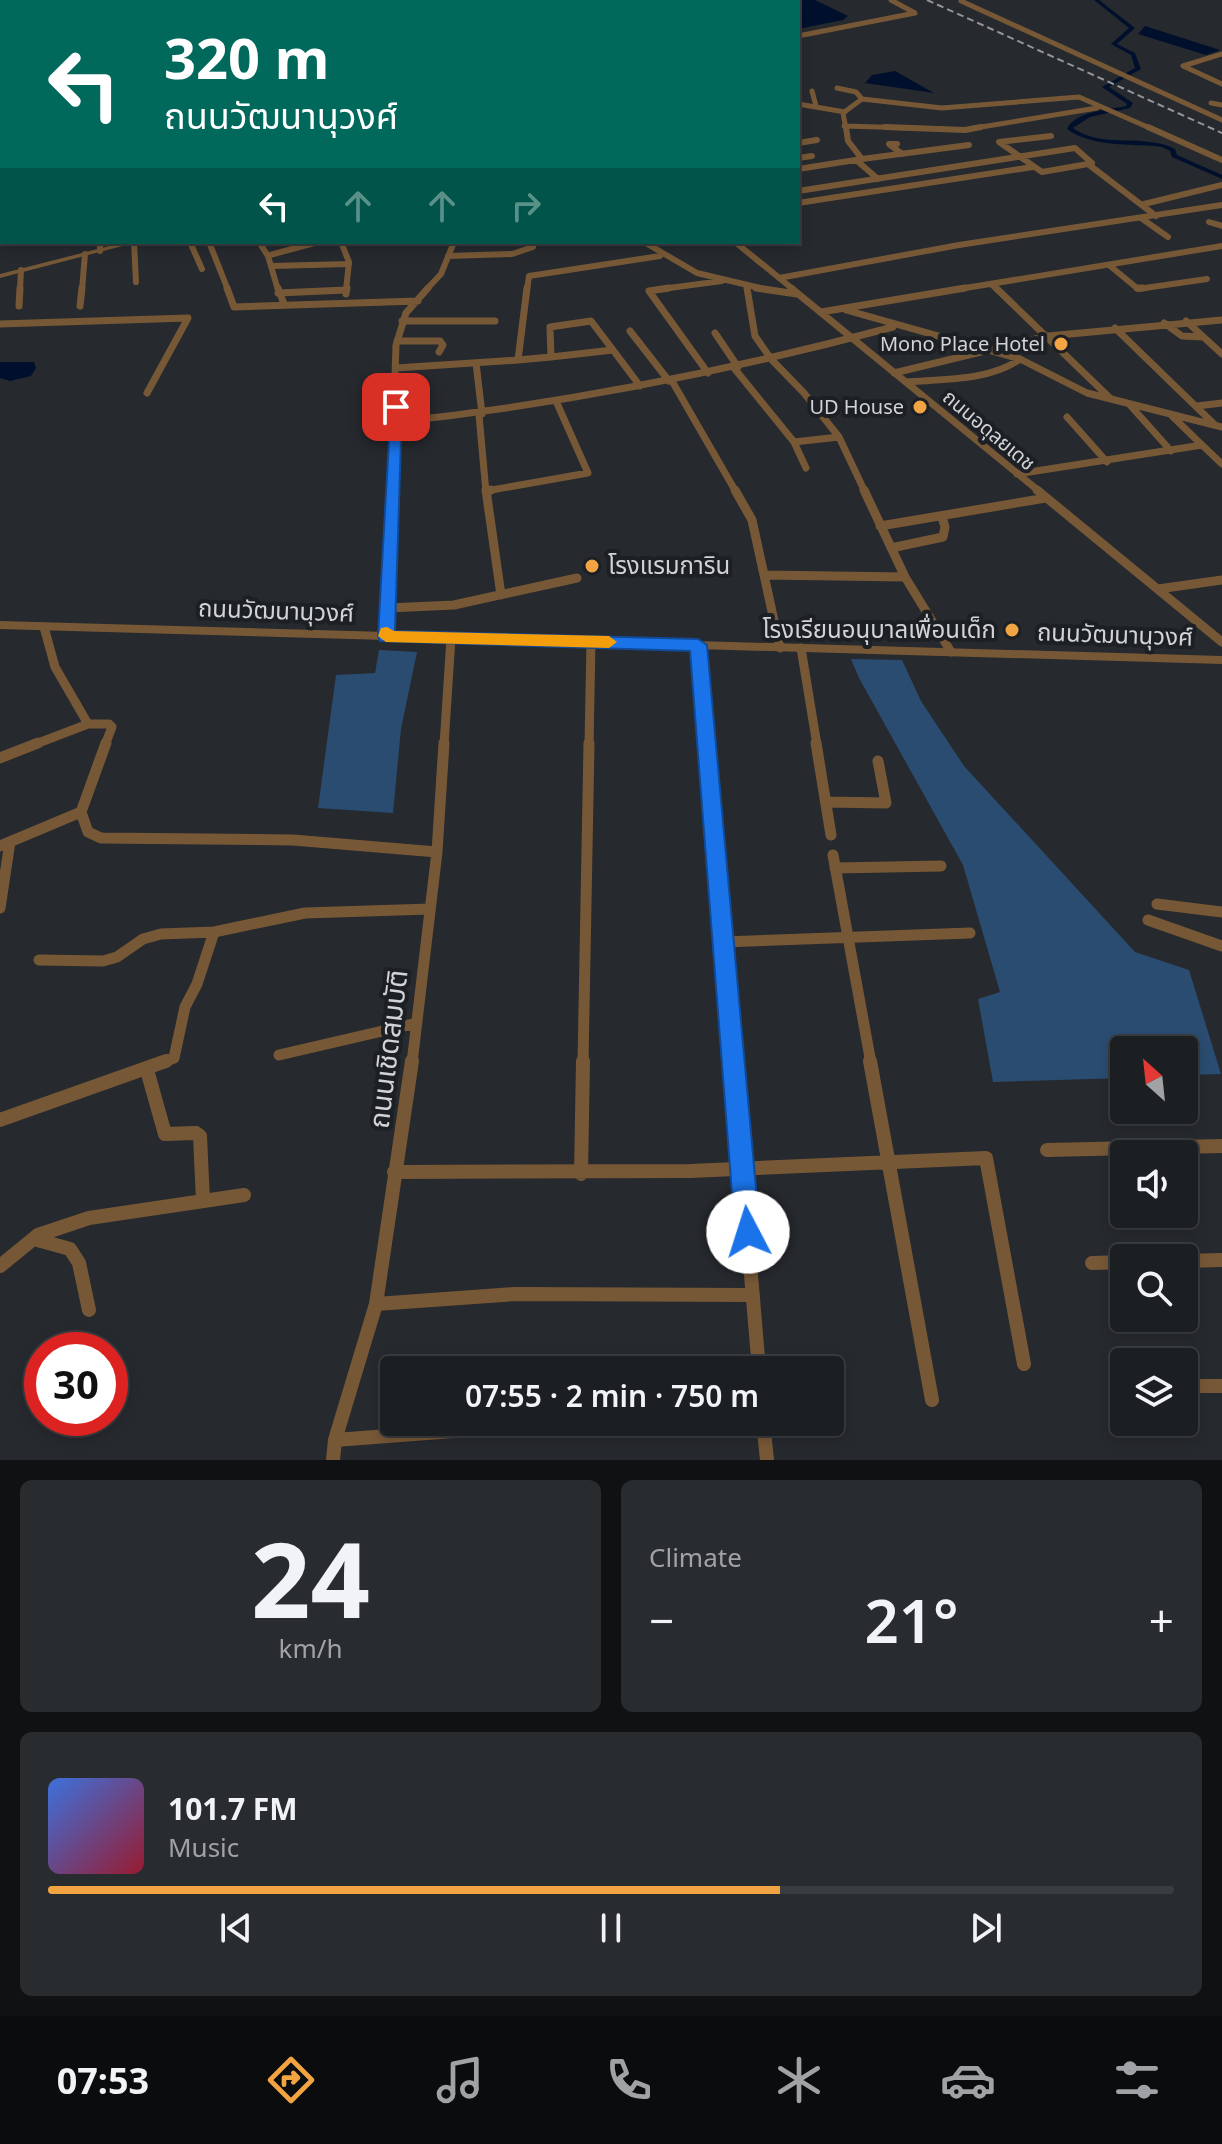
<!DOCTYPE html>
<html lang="en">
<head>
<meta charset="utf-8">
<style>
	body { margin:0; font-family:"Noto Sans","Noto Sans Thai",sans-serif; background:#292c2f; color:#f1f3f6; height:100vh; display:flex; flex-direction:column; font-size:30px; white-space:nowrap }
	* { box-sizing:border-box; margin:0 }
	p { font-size:26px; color:#a0a2a5 }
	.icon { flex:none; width:44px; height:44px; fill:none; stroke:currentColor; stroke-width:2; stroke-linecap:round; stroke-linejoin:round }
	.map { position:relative; height:1460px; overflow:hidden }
	.side { display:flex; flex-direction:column; gap:20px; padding:20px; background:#0f1113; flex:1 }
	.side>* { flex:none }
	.banner { position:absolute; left:0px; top:0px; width:800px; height:244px; box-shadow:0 4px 12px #0003,0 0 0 2px #3a3d40; background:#00695c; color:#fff; overflow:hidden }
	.needle { width:52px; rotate:333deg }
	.fabs { position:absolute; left:1110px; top:1036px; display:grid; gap:16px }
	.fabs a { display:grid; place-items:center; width:88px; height:88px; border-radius:8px; background:#1c1f22; box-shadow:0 4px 12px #0003,0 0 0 2px #3a3d40; font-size:40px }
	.speed { position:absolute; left:24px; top:1332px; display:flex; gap:16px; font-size:40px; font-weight:700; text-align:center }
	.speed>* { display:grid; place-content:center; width:104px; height:104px; border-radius:50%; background:#1c1f22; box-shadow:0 4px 12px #0003,0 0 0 2px #3a3d40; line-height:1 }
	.speed .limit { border:12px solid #d22; background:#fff; color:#111 }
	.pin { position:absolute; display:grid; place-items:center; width:68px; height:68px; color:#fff; margin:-34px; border-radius:16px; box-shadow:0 4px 12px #0006 }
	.me { position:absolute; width:88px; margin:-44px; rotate:355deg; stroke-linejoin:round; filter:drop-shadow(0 0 6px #0008) }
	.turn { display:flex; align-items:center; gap:28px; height:168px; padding:0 32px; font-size:36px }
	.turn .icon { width:104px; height:104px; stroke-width:2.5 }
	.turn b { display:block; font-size:56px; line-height:68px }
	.lanes { display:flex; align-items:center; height:76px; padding:0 32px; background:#0003; justify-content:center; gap:40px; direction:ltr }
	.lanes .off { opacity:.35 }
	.big { font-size:60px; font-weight:600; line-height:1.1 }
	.side .card { flex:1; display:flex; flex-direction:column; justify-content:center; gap:12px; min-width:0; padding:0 28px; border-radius:12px; background:#292c2f }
	.side .dial { align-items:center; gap:0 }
	.dial b { font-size:104px; line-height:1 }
	.song { display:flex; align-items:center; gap:24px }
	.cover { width:96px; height:96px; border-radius:12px; background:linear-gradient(135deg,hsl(220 70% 55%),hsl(350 70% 35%)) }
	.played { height:8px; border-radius:4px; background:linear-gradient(90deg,#f3a442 65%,#3a3d40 65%) }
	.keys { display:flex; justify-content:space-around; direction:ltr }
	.heat { display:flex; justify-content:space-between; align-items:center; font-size:44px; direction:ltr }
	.side .tiles { flex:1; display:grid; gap:20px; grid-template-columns:1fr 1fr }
	.card:last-child { grid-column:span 2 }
	.trip { position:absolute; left:380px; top:1356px; width:464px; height:80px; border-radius:8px; background:#1c1f22; box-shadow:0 4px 12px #0003,0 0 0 2px #3a3d40; font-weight:600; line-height:80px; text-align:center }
	.dock { display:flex; height:128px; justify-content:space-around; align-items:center; background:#0b0c0e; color:#a0a2a5 }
	.dock .icon { width:56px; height:56px }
	.dock .active { color:#f3a442 }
	.dock b { font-size:36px; color:#f1f3f6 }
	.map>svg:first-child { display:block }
	.green { fill:#2a4c70 }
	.water { fill:#00102c }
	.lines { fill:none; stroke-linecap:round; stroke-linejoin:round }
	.canal { fill:#00102c; fill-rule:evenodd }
	.minor-far5 { stroke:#775836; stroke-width:5 }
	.minor-far4 { stroke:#775836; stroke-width:6 }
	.minor-far3 { stroke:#775836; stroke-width:7 }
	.minor-far2 { stroke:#775836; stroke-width:9 }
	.minor-far1 { stroke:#775836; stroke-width:11 }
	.minor { stroke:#775836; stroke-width:14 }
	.tertiary { fill:#775836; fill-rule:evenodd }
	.rail { stroke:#939599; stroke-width:2; stroke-dasharray:7 4; stroke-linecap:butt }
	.route { fill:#1a73e8; stroke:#114b97; stroke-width:2 }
	.slow { fill:#f59e0b }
	.poi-dot { fill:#f3a442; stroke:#1c2024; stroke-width:3 }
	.labels { text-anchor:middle; stroke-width:8; stroke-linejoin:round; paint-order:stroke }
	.far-poi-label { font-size:20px; fill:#d1d3d6; stroke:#1c2024; text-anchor:end }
	.far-street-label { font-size:20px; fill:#d1d3d6; stroke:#1c2024 }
	.poi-label { font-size:24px; fill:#d1d3d6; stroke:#1c2024; text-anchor:start }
	.street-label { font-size:24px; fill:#d1d3d6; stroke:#1c2024 }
	.near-street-label { font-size:28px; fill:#d1d3d6; stroke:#1c2024 }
</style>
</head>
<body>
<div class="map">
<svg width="1222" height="1460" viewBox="0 0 1222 1460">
	<rect width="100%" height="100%" fill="#26292e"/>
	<path class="green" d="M379,650L417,652L401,729L393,813L318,808L336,675L375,673Z
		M851,659L902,660L921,701L964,766L1135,952L1189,970L1221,1074L1184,1075V1050H1124V1078L993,1082L978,999L1000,992L963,865L859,678Z"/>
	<path class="water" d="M560,0H815L848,16L843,20L798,29V2Z
		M1145,26L1220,50L1206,55L1138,34Z
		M895,71L934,93L865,83L872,75Z
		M0,362H34L36,368L31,376L10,381L0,378Z"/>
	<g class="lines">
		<path class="canal" d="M1094,0H1099L1135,28L1117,44L1135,53L1141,69L1109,87L1133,103L1130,108L1090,117L1073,128C1101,149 1144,133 1175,149L1177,155L1222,175V179L1172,157L1170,151L1162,147C1132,143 1092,148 1067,129C1076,111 1107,110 1126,106L1127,104L1102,87L1135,68L1131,55L1111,44L1129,28Z
			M2,61V68L0,69V62Z
			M0,74L2,75V87L0,86Z
			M2,96V100L0,101V97Z"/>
		<path class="minor-far5" d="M248,0L251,2
			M326,0L329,2
			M961,1L1222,120
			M136,2L145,0
			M191,2L200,0
			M521,2L536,0
			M798,36L915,13L891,0
			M1222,54L1183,66L1222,84
			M837,88L856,92L862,99L942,108L1079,97L1152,129
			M812,91L816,106
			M1211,103L1222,105
			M798,104L845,112
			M844,126L945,129
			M846,129L843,113L862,99
			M969,129L1097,108"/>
		<path class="minor-far4" d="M885,127L965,130L981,127
			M1148,127L1222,160
			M1051,136L999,142L1042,172L1088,164
			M798,143L817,140
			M897,144H889L902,154
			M798,158L812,156
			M862,159L969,145
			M856,160L878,179
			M798,169L862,159L848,141L846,127
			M798,191L1075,148L1092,163L1088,164L1156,216
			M798,203L1033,167
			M1144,204L1222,185
			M1141,218L1168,237
			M1209,222L1222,226
			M100,242V251
			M134,242L136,282
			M190,242L202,269
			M209,242L228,290
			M259,242L268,256L278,290
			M341,242L349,262L346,290
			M644,242L697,273L769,290
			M735,242L794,290
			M270,255L318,242
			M448,256L512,254L533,247
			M1109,265L1138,289L1207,279
			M272,266L349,264
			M779,278L959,245L1222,205
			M991,284L998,290
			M20,290L21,270
			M82,290L85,254
			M339,290H346
			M426,290L441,274L454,242
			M527,290L529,276L660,256
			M654,290L722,281
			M953,290L1222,246"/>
		<path class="minor-far3" d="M227,288L234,307L418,301
			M278,288L284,304
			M669,288L649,291L708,373
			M747,288L755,336L771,359L804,393L839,437L865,492
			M756,288L797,294
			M791,288L1040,492
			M996,288L1111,399L1222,427
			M1137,288H1143
			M278,293L346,290
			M346,294L347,288
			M19,306L20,288
			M80,306L82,288
			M846,310L1020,359L1087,393L1111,399
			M821,312L965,288
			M402,321H495
			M591,321L613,350L551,357L550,327Z
			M1186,321L1222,354
			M1164,323L1182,336L1203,337
			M0,324L188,318L147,393
			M1115,328L1214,424
			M630,331L669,381
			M715,333L738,367
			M397,341H440L443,345L439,352
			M613,350L640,386
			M518,360L551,357
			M476,363L482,414
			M396,368L518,360L527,288
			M734,368L794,442L839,437
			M894,373L1048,336L1222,320
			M672,381L736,492
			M906,382C942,379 990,381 1020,359
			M1130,405L1171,451
			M1197,406L1222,403
			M479,415L486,492
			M1067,417L1107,462
			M396,422C565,404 729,371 893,327
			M794,442L806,468
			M1202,445L1222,464
			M1017,474L1202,445L1172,416
			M486,491L588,473L556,401
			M391,492L396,345L406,313L428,288"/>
		<path class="minor-far2" d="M486,490L501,595
			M735,490L752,520L780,648
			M864,490L905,577L951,652
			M1037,490L1222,642
			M486,491L491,490
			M880,526L1046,498
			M891,548L943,537L945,527L942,517
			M764,575L905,577
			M1158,589L1222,580
			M388,608L454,605L577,578
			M386,636L391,490
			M698,645L706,745
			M801,648L817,745
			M88,724H109L112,727L105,745
			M33,745L88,724L55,667L44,627
			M444,745L451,638
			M589,745L591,641"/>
		<path class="minor-far1" d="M106,743L81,812L88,832L101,838L293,840L437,852
			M706,743L733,1063
			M816,743L831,835
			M0,758L38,743
			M826,802L886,803L878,761
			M0,846L81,812
			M833,855L871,1063
			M835,868L941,866
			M1157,904L1222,912
			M0,908L10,842
			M1148,920L1222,946
			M723,942L970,933
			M39,960L103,961L117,957L143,939L161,934L214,932L305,913L430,909
			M279,1055L417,1023
			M160,1063L174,1058L185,1007L197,984L214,932
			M412,1063L437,852L444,743
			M583,1063L589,743"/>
		<path class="minor" d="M733,1061L759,1370
			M870,1061L932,1400
			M147,1070L165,1134L196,1133L200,1136L203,1201
			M0,1120L166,1061
			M1047,1150L1222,1146
			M394,1172L690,1171L986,1158L1024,1364
			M581,1174L583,1061
			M34,1239L70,1249L79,1263L89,1310
			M1184,1261L1222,1260
			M1092,1263L1124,1262
			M0,1266L38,1235L89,1218L244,1195
			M376,1304L515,1294L753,1295
			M1184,1386H1222
			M763,1422L767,1460
			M335,1440L534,1425
			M333,1460L335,1440L376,1304L412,1061"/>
		<path class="tertiary" d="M537,0H542L543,2H538Z
			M125,242H138L0,278V274Z
			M0,621L1222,656V664L0,629Z"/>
		<path class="rail" d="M927,0L1222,133"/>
	</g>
	<path class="route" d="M391,404L402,407L395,631L698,639L707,645L760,1232L757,1241L748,1244L739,1241L735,1232L690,651L380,641L378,636Z"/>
	<path class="slow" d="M387,627L394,631L609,636L617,642L609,648L386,642L378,636L381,628Z"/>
	<g class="poi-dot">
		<circle cx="1061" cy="344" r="8"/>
		<circle cx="920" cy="407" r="8"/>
		<circle cx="592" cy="566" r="8"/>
		<circle cx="1012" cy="630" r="8"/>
	</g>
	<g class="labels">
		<g class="far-poi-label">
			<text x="1045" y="351">Mono Place Hotel</text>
			<text x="904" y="414">UD House</text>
		</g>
		<g class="far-street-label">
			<text transform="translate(989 430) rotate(40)" y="7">ถนนอดุลยเดช</text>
		</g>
		<g class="poi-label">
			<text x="608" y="574">โรงแรมการิน</text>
			<text x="996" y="638" text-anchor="end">โรงเรียนอนุบาลเพื่อนเด็ก</text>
		</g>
		<g class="street-label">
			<text transform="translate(276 611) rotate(2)" y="8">ถนนวัฒนานุวงศ์</text>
			<text transform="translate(1115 635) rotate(2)" y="8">ถนนวัฒนานุวงศ์</text>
		</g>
		<g class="near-street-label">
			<text transform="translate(388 1049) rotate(-83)" y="10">ถนนเชิดสมบัติ</text>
		</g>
	</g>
</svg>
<div class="fabs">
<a><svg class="needle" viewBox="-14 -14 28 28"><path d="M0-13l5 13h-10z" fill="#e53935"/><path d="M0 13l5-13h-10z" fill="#a0a2a5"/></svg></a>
<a><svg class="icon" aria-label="sound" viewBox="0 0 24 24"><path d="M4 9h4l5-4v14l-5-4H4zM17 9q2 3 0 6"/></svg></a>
<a><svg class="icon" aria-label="search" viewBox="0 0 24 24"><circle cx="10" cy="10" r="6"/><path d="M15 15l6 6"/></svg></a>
<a><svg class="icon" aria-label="layers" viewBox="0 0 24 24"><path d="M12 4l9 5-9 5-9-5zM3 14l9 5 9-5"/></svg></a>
</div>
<div class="speed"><div class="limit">30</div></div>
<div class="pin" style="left:396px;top:407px;background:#d93025"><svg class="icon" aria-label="arrive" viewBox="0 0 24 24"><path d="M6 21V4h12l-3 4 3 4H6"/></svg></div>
<svg class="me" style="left:748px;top:1232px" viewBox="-20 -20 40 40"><circle r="19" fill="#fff"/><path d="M0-13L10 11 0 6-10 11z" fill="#1a73e8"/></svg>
<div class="trip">07:55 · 2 min · 750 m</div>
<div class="banner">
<div class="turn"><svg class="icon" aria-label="left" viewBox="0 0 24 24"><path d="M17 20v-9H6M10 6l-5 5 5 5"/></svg><div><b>320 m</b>ถนนวัฒนานุวงศ์</div></div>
<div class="lanes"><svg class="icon" aria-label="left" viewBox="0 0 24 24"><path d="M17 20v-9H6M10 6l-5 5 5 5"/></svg><svg class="icon off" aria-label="ahead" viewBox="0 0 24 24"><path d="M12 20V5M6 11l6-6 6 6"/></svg><svg class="icon off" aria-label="ahead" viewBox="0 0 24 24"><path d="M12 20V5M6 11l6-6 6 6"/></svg><svg class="icon off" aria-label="right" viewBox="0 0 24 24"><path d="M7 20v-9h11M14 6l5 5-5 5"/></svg></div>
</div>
</div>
<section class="side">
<div class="tiles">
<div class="card dial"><b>24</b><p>km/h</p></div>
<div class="card"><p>Climate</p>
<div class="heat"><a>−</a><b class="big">21°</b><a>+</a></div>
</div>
<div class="card">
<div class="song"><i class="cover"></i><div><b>101.7 FM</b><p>Music</p></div></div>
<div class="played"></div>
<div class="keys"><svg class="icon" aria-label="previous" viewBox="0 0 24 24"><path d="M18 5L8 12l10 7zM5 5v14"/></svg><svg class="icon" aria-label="pause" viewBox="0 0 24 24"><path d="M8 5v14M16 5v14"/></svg><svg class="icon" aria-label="next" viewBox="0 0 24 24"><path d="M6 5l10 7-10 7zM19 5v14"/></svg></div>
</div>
</div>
</section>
<nav class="dock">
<b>07:53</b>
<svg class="icon active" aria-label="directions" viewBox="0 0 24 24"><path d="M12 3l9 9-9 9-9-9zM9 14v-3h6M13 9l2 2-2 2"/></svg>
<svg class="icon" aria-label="music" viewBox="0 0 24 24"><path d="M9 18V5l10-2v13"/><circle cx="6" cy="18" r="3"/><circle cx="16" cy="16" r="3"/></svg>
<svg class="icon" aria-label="phone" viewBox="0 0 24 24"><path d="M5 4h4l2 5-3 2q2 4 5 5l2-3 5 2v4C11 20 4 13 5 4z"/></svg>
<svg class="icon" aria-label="climate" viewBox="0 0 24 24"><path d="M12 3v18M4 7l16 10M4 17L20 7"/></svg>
<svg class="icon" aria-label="car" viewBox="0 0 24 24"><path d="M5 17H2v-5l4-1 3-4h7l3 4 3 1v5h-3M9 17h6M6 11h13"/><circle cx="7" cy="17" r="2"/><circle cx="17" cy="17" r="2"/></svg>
<svg class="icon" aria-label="filters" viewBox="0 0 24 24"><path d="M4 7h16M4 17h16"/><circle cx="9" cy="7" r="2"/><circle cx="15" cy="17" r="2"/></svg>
</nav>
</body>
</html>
